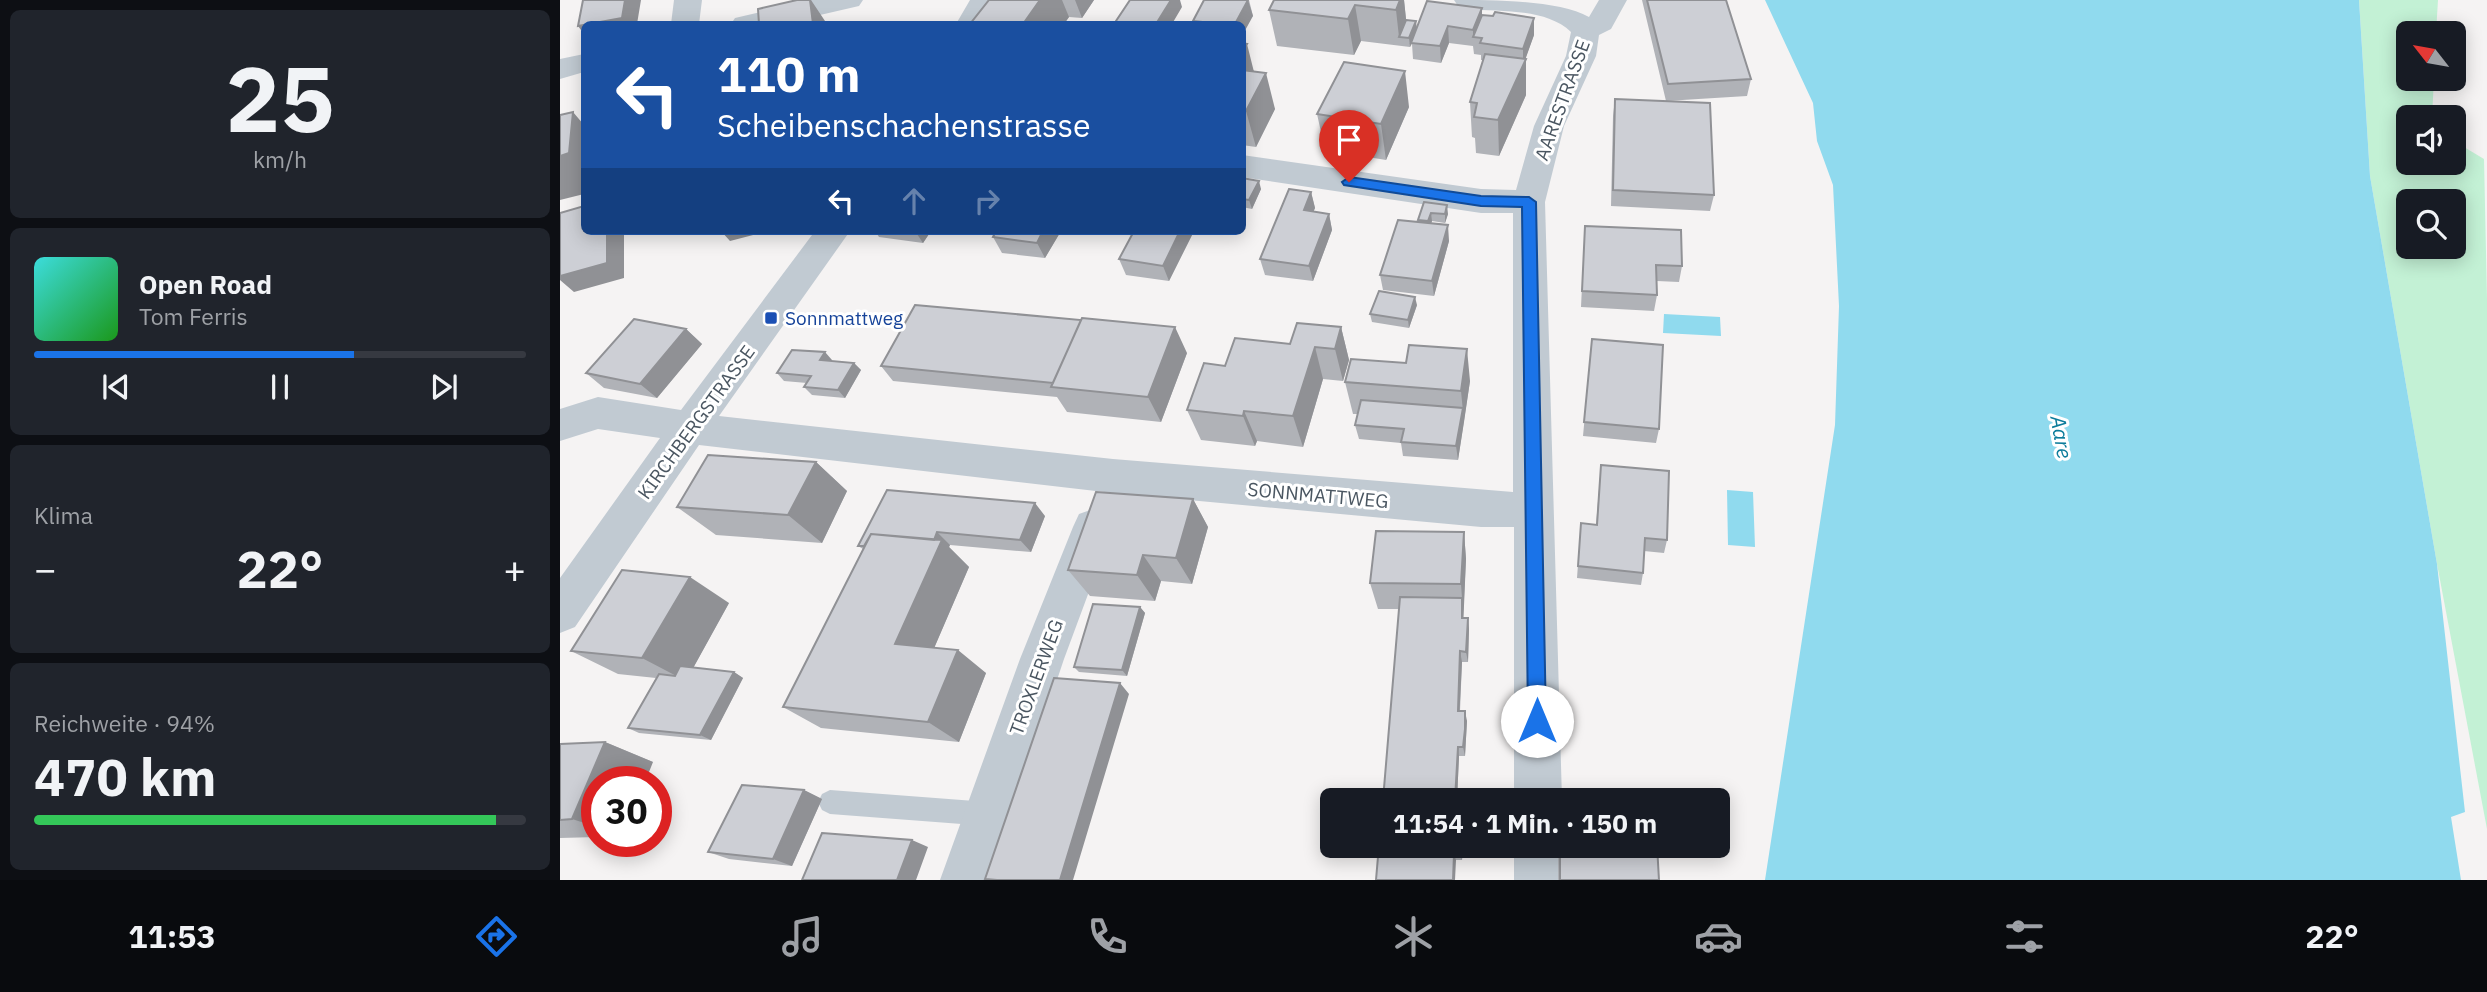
<!DOCTYPE html>
<html lang="de">
<head>
<meta charset="utf-8">
<style>
	body { margin:0; font-family:"IBM Plex Sans",sans-serif; background:#20242c; color:#f1f3f6; height:100vh; display:flex; flex-direction:column; font-size:26px; white-space:nowrap }
	* { box-sizing:border-box; margin:0 }
	p { font-size:23px; color:#9ea1a6 }
	.icon { flex:none; width:38px; height:38px; fill:none; stroke:currentColor; stroke-width:2; stroke-linecap:round; stroke-linejoin:round }
	.map { position:relative; flex:1; overflow:hidden }
	.details { display:flex; flex-direction:column; gap:10px; padding:10px; background:#0d0f14; width:560px }
	.details>* { flex:none }
	.top-card { position:absolute; left:21px; top:21px; width:665px; height:214px; border-radius:10px; box-shadow:0 4px 18px #0003; background:#1a4fa0; color:#fff; overflow:hidden }
	.needle { width:46px; rotate:301deg }
	.buttons { position:absolute; left:1836px; top:21px; display:grid; gap:14px }
	.buttons a { display:grid; place-items:center; width:70px; height:70px; border-radius:10px; background:#171b24; box-shadow:0 4px 18px #0003; font-size:35px }
	.speed { position:absolute; left:21px; top:766px; display:flex; gap:14px; font-size:35px; font-weight:700; text-align:center }
	.speed>* { display:grid; place-content:center; width:91px; height:91px; border-radius:50%; background:#171b24; box-shadow:0 4px 18px #0003; line-height:1 }
	.speed .limit { border:10px solid #d22; background:#fff; color:#111 }
	.pin { position:absolute; display:grid; place-items:center; width:60px; height:60px; color:#fff; margin:-72px -30px; border-radius:50% 50% 50% 0; rotate:-45deg; box-shadow:0 0 7px #0007 }
	.pin .icon { rotate:45deg }
	.me { position:absolute; width:77px; margin:-38px; rotate:0deg; stroke-linejoin:round; filter:drop-shadow(0 0 5px #0008) }
	.turn { display:flex; align-items:center; gap:24px; height:147px; padding:0 21px; font-size:32px }
	.turn .icon { width:91px; height:91px; stroke-width:2.5 }
	.turn b { display:block; font-size:49px; line-height:60px }
	.lanes { display:flex; align-items:center; height:66px; padding:0 21px; background:#0003; justify-content:center; gap:35px; direction:ltr }
	.lanes .off { opacity:.35 }
	.big { font-size:52px; font-weight:700; line-height:1.1 }
	.details .tile { flex:1; display:flex; flex-direction:column; justify-content:center; gap:10px; min-width:0; padding:0 24px; border-radius:10px; background:#20242c }
	.details .dial { align-items:center; gap:0 }
	.dial b { font-size:91px; line-height:1 }
	.song { display:flex; align-items:center; gap:21px }
	.cover { width:84px; height:84px; border-radius:10px; background:linear-gradient(135deg,hsl(180 70% 55%),hsl(120 70% 35%)) }
	.played { height:7px; border-radius:4px; background:linear-gradient(90deg,#1a73e8 65%,#363941 65%) }
	.keys { display:flex; justify-content:space-around; direction:ltr }
	.heat { display:flex; justify-content:space-between; align-items:center; font-size:38px; direction:ltr }
	.charge { height:10px; border-radius:5px; background:linear-gradient(90deg,#34c759 94%,#363941 0) }
	.trip { position:absolute; left:760px; top:788px; width:410px; height:70px; border-radius:10px; background:#171b24; box-shadow:0 4px 18px #0003; font-weight:700; line-height:70px; text-align:center }
	.tab-bar { display:flex; height:112px; justify-content:space-around; align-items:center; background:#090b0e; color:#9ea1a6 }
	.tab-bar .icon { width:49px; height:49px }
	.tab-bar .current { color:#1a73e8 }
	.tab-bar b { font-size:32px; color:#f1f3f6 }
	main { display:flex; flex:1; min-height:0 }
	.map>svg:first-child { display:block }
	.green { fill:#c3f1d5; fill-rule:evenodd }
	.water { fill:#90daee }
	.lines { fill:none; stroke-linecap:round; stroke-linejoin:round }
	.service { fill:#c1cad2; fill-rule:evenodd }
	.minor { fill:#c1cad2; fill-rule:evenodd }
	.wall { fill:#b0b2b7 }
	.shaded-wall { fill:#909195 }
	.building { fill:#cdcfd5; stroke:#909195; stroke-width:2 }
	.route { fill:#1a73e8; stroke:#114b97; stroke-width:2 }
	.transit-dot { fill:#1a4fb4; stroke:#fff; stroke-width:2.5 }
	.labels { text-anchor:middle; stroke-width:6; stroke-linejoin:round; paint-order:stroke }
	.street-label { font-size:19px; fill:#4a5661; stroke:#fff }
	.transit-label { font-size:19px; fill:#164399; stroke:#fff; text-anchor:start }
	.water-label { font-size:21px; font-style:italic; fill:#0c7c9b; stroke:#fff }
</style>
</head>
<body>
<main>
<section class="details">
<div class="tile dial"><b>25</b><p>km/h</p></div>
<div class="tile">
<div class="song"><i class="cover"></i><div><b>Open Road</b><p>Tom Ferris</p></div></div>
<div class="played"></div>
<div class="keys"><svg class="icon" aria-label="previous" viewBox="0 0 24 24"><path d="M18 5L8 12l10 7zM5 5v14"/></svg><svg class="icon" aria-label="pause" viewBox="0 0 24 24"><path d="M8 5v14M16 5v14"/></svg><svg class="icon" aria-label="next" viewBox="0 0 24 24"><path d="M6 5l10 7-10 7zM19 5v14"/></svg></div>
</div>
<div class="tile"><p>Klima</p>
<div class="heat"><a>−</a><b class="big">22°</b><a>+</a></div>
</div>
<div class="tile"><p>Reichweite · 94%</p><b class="big">470 km</b><div class="charge"></div></div>
</section>
<div class="map">
<svg width="1927" height="880" viewBox="0 0 1927 880">
	<rect width="100%" height="100%" fill="#f5f3f3"/>
	<path class="green" d="M1799,0H1878L1876,33H1848V79H1874L1872,117H1848V163H1894V141L1924,159L1927,299V829L1877,564L1810,176ZM1848,201H1894V247H1848Z"/>
	<path class="water" d="M1205,0H1799L1810,176L1877,564L1905,812L1891,817L1901,880H1205L1275,425L1279,306L1273,185L1257,141L1253,103Z
		M1104,314L1160,317L1161,336L1103,333Z
		M1167,490L1193,492L1195,547L1168,545Z"/>
	<g class="lines">
		<path class="service" d="M270,790L428,802L436,806L440,814L436,822L428,826L270,814L262,810L258,802L262,794Z"/>
		<path class="minor" d="M114,0H142L139,24H111Z
			M251,0H303L299,6L221,24H171L175,18Z
			M410,0H438L424,24H396Z
			M894,0C933,0 999,0 1029,17L1039,0H1067L1051,29L1039,35L1036,56L1004,126L985,202L1002,800H954V527H921L553,493L139,445L15,627L0,633V578L100,438L38,429L0,441V409L38,397L121,410L255,231H290L159,416L553,459L953,492V213H921L682,177V155L921,189L956,190L974,126L1006,56L1011,32C986,8 941,12 908,9L898,6Z
			M24,54V72L0,79V59Z
			M533,509L547,514L553,527L504,659L430,880H380L460,659L513,527L519,514Z
			M954,845H1002L1004,880H954Z"/>
	</g>
	<path class="wall" d="M429,0H534L522,18L509,17L504,24H410Z
		M689,0L693,16L682,24H634L633,21Z
		M714,0H844L846,20L857,28L922,15L974,35L965,59L966,95L939,156L916,153L915,138L912,137L910,102L923,60H921V55L914,54L913,46L889,43L881,63L853,59L852,44L850,47L801,41L794,55L717,46L709,10Z
		M1082,0H1166L1191,79L1187,96L1106,101Z
		M682,43L694,72L715,109L696,147L682,145Z
		M1055,99L1154,195L1150,211L1051,206L1053,116Z
		M849,107L826,160L765,150L757,114Z
		M682,178L701,189L692,209L682,207Z
		M751,192L755,208L753,212L769,214L772,230L753,281L705,275L700,259Z
		M864,202L888,214L885,223L872,221L871,223L889,241L874,296L823,290L820,275L858,222Z
		M1025,226L1122,266L1119,282L1097,281V295L1094,311L1021,307Z
		M315,231H371L363,243L319,237Z
		M501,231L485,258L442,253L433,237Z
		M634,231L609,281L566,275L559,259Z
		M857,305L849,328L812,322L810,314Z
		M781,327L789,360L783,381L763,379L743,447L697,441L695,446L641,440L627,410L730,344Z
		M126,329L142,344L97,398L44,388L26,373Z
		M1032,339L1099,429L1096,443L1023,436Z
		M627,353L601,422L507,412L497,397L333,381L321,366Z
		M272,360V361L294,363L301,370L285,398L252,395L244,387L247,383L224,381L217,373Z
		M910,381L898,460L843,456L841,443L799,439L795,425L798,414H793L785,382Z
		M256,462L287,491L262,543L156,535L117,507Z
		M1041,465L1107,540L1104,553L1084,551L1083,573L1081,585L1017,578L1021,523L1036,525Z
		M327,490L485,516L471,552L390,545L389,547L409,567L374,648L426,673L399,742L261,728L223,707L303,549L298,546Z
		M633,499L648,527L632,584L601,581L595,601L530,596L508,570Z
		M904,532L906,559L903,618H908L909,629L908,662H902L900,711L907,721L906,738L905,756H899L897,800H823L839,609H818L810,583Z
		M169,603L133,668L174,672L183,678L151,740L79,733L68,728L96,678L58,674L11,651Z
		M580,607L585,613L567,676L519,672L514,667Z
		M45,742L93,762L37,782V837L0,838V744Z
		M244,790L262,799L232,866L169,859L148,852Z
		M819,845H903L902,860H896Z
		M998,845H1097L1099,880H998Z"/>
	<path class="shaded-wall" d="M65,0H81L77,24H26Z
		M250,0H251L267,24H253Z
		M480,0H502L509,17L504,24H463Z
		M515,0H534L522,18Z
		M611,0H620L622,7L612,24H596Z
		M688,0L693,16L682,36V24H675Z
		M840,0H844L847,28L839,37L840,46L836,10Z
		M795,5L801,41L794,55L788,19Z
		M922,8V25L913,37V30Z
		M974,18V35L963,66V49Z
		M856,21L857,30L850,47L849,38Z
		M24,25V34L18,26Z
		M888,26L889,43L881,63L880,46Z
		M687,44L696,80L682,105V51Z
		M966,59V95L939,156L938,120Z
		M845,71L849,107L826,160L821,124Z
		M706,73L715,109L696,147L686,111Z
		M13,112L24,125V194L0,200V156Z
		M699,181L701,189L692,209L689,200Z
		M751,192L755,208L747,226L744,210Z
		M887,205L888,214L885,223V214Z
		M871,213L872,221L869,230L868,221Z
		M769,214L772,230L753,281L749,266Z
		M888,225L889,241L874,296L872,281Z
		M47,231H64V278L14,292L0,280V276Z
		M161,231H197V234L170,241Z
		M355,231H371L363,243Z
		M483,231H501L485,258L477,243Z
		M620,231H634L609,281L603,266Z
		M855,297L857,305L849,328L848,320Z
		M615,327L627,353L601,422L588,397Z
		M781,327L789,360L783,381L775,349Z
		M126,329L142,344L97,398L80,384Z
		M755,347L763,379L743,447L733,416Z
		M907,349L910,381L904,422L901,391Z
		M265,352L272,360L267,368L260,360Z
		M294,363L301,370L285,398L278,390Z
		M903,408L904,422L898,460L896,446Z
		M684,411L697,441L695,446L683,416Z
		M256,462L287,491L262,543L228,515Z
		M633,499L648,527L632,584L616,558Z
		M475,503L485,516L471,552L460,540Z
		M377,532L390,545L389,547L409,567L366,667L335,644L368,552Z
		M904,532L906,559L903,629L902,618V598L901,584Z
		M583,555L601,581L595,601L577,575Z
		M130,577L169,603L126,681L82,658Z
		M580,607L585,613L567,676L562,670Z
		M908,618L909,629L908,662L906,652Z
		M398,650L426,673L399,742L368,722Z
		M900,651L902,662L899,721L898,711Z
		M174,672L183,678L151,740L140,735Z
		M560,683L569,694L513,880H500Z
		M905,711L907,721L905,756L903,747Z
		M45,742L93,762L85,782H37V827L12,819Z
		M898,747L899,756L897,800H895Z
		M244,790L262,799L232,866L213,859Z
		M352,840L368,847L356,880H337Z
		M901,845H903L902,860L900,853Z
		M894,854L896,860L895,880H893Z"/>
	<path class="building" d="M23,0H65L62,18L18,26Z
		M237,0H250L253,24H199L198,9Z
		M429,0H480L463,24H410Z
		M570,0H611L596,24H554Z
		M644,0H688L675,24H662L633,21Z
		M714,0H840L836,10L795,5L788,19L709,10Z
		M1087,0H1166L1191,79L1108,84Z
		M867,1L922,8L913,30L888,26L880,46L851,43Z
		M935,12L974,18L963,49L920,43L922,38L913,37L922,15L933,16Z
		M846,20L856,21L849,38L839,37Z
		M682,43L687,44L682,51Z
		M925,54L966,59L938,120L914,117L917,103L910,102Z
		M784,62L845,71L821,124L757,114Z
		M682,70L706,73L686,111H682Z
		M1055,99L1150,103L1154,195L1053,190Z
		M13,112L9,153L0,156V115Z
		M682,178L699,181L689,200L682,199Z
		M729,189L751,192L744,210L769,214L749,266L700,259Z
		M864,202L887,205L885,214L871,213L868,221L858,220Z
		M24,206V231H47V263L0,276V213Z
		M838,220L888,225L872,281L820,275Z
		M1025,226L1121,230L1122,266L1096,265L1097,295L1022,291Z
		M436,231H483L477,243L433,237Z
		M574,231H620L603,266L559,259Z
		M819,291L855,297L848,320L810,314Z
		M355,305L521,320L493,383L321,366Z
		M522,318L615,327L588,397L491,387Z
		M74,319L126,329L80,384L26,373Z
		M737,323L781,327L775,349L755,347L733,416L684,411L683,416L627,410L644,363L665,366L675,338L730,344Z
		M1032,339L1103,345L1099,429L1024,422Z
		M849,345L907,349L901,391L785,382L791,359L846,363Z
		M232,350L265,352L260,360L294,363L278,390L244,387L251,376L217,373Z
		M801,400L903,408L896,446L841,442L844,429L795,425Z
		M148,455L256,462L228,515L117,507Z
		M1041,465L1109,471L1107,540L1085,538L1083,573L1018,566L1021,523L1037,525Z
		M327,490L475,503L460,540L377,532L374,540L311,534L304,546H298Z
		M536,492L633,499L616,558L583,555L577,575L508,570Z
		M816,531L904,532L901,584L810,583Z
		M311,534L382,540L335,644L398,650L368,722L223,707Z
		M62,570L130,577L82,658L11,651Z
		M840,597L902,598V618H908L906,652L900,651L898,711H905V729L903,747H898L895,800H823Z
		M533,604L580,607L562,670L514,667Z
		M120,666L174,672L140,735L68,728L99,674L115,676Z
		M494,678L560,683L500,880H437L425,879Z
		M45,742L12,819L0,820V744Z
		M182,785L244,790L213,859L148,852Z
		M1000,790H1094L1095,800H1000Z
		M262,833L352,840L337,880H242Z
		M819,845H901L900,853L894,854L893,880H816Z
		M1000,845H1097L1099,880H1000Z"/>
	<path class="route" d="M789,177L921,196L969,197L976,202L986,721L984,727L977,730L970,727L968,721L962,207L921,206L784,185L782,182Z"/>
	<rect class="transit-dot" x="204" y="311" width="14" height="14" rx="3.5"/>
	<g class="labels">
		<g class="street-label">
			<text transform="translate(1002 100) rotate(-70)" y="7">AARESTRASSE</text>
			<text transform="translate(136 422) rotate(-54)" y="7">KIRCHBERGSTRASSE</text>
			<text transform="translate(758 495) rotate(5)" y="7">SONNMATTWEG</text>
			<text transform="translate(476 677) rotate(-70)" y="7">TROXLERWEG</text>
		</g>
		<g class="transit-label">
			<text x="225" y="325">Sonnmattweg</text>
		</g>
		<g class="water-label">
			<text transform="translate(1501 437) rotate(80)" y="7">Aare</text>
		</g>
	</g>
</svg>
<div class="buttons">
<a><svg class="needle" viewBox="-14 -14 28 28"><path d="M0-13l5 13h-10z" fill="#e53935"/><path d="M0 13l5-13h-10z" fill="#9ea1a6"/></svg></a>
<a><svg class="icon" aria-label="sound" viewBox="0 0 24 24"><path d="M4 9h4l5-4v14l-5-4H4zM17 9q2 3 0 6"/></svg></a>
<a><svg class="icon" aria-label="search" viewBox="0 0 24 24"><circle cx="10" cy="10" r="6"/><path d="M15 15l6 6"/></svg></a>
</div>
<div class="speed"><div class="limit">30</div></div>
<div class="pin" style="left:789px;top:182px;background:#d93025"><svg class="icon" aria-label="arrive" viewBox="0 0 24 24"><path d="M6 21V4h12l-3 4 3 4H6"/></svg></div>
<svg class="me" style="left:977px;top:721px" viewBox="-20 -20 40 40"><circle r="19" fill="#fff"/><path d="M0-13L10 11 0 6-10 11z" fill="#1a73e8"/></svg>
<div class="trip">11:54 · 1 Min. · 150 m</div>
<div class="top-card">
<div class="turn"><svg class="icon" aria-label="left" viewBox="0 0 24 24"><path d="M17 20v-9H6M10 6l-5 5 5 5"/></svg><div><b>110 m</b>Scheibenschachenstrasse</div></div>
<div class="lanes"><svg class="icon" aria-label="left" viewBox="0 0 24 24"><path d="M17 20v-9H6M10 6l-5 5 5 5"/></svg><svg class="icon off" aria-label="ahead" viewBox="0 0 24 24"><path d="M12 20V5M6 11l6-6 6 6"/></svg><svg class="icon off" aria-label="right" viewBox="0 0 24 24"><path d="M7 20v-9h11M14 6l5 5-5 5"/></svg></div>
</div>
</div>
</main>
<nav class="tab-bar">
<b>11:53</b>
<svg class="icon current" aria-label="directions" viewBox="0 0 24 24"><path d="M12 3l9 9-9 9-9-9zM9 14v-3h6M13 9l2 2-2 2"/></svg>
<svg class="icon" aria-label="music" viewBox="0 0 24 24"><path d="M9 18V5l10-2v13"/><circle cx="6" cy="18" r="3"/><circle cx="16" cy="16" r="3"/></svg>
<svg class="icon" aria-label="phone" viewBox="0 0 24 24"><path d="M5 4h4l2 5-3 2q2 4 5 5l2-3 5 2v4C11 20 4 13 5 4z"/></svg>
<svg class="icon" aria-label="climate" viewBox="0 0 24 24"><path d="M12 3v18M4 7l16 10M4 17L20 7"/></svg>
<svg class="icon" aria-label="car" viewBox="0 0 24 24"><path d="M5 17H2v-5l4-1 3-4h7l3 4 3 1v5h-3M9 17h6M6 11h13"/><circle cx="7" cy="17" r="2"/><circle cx="17" cy="17" r="2"/></svg>
<svg class="icon" aria-label="filters" viewBox="0 0 24 24"><path d="M4 7h16M4 17h16"/><circle cx="9" cy="7" r="2"/><circle cx="15" cy="17" r="2"/></svg>
<b>22°</b>
</nav>
</body>
</html>
